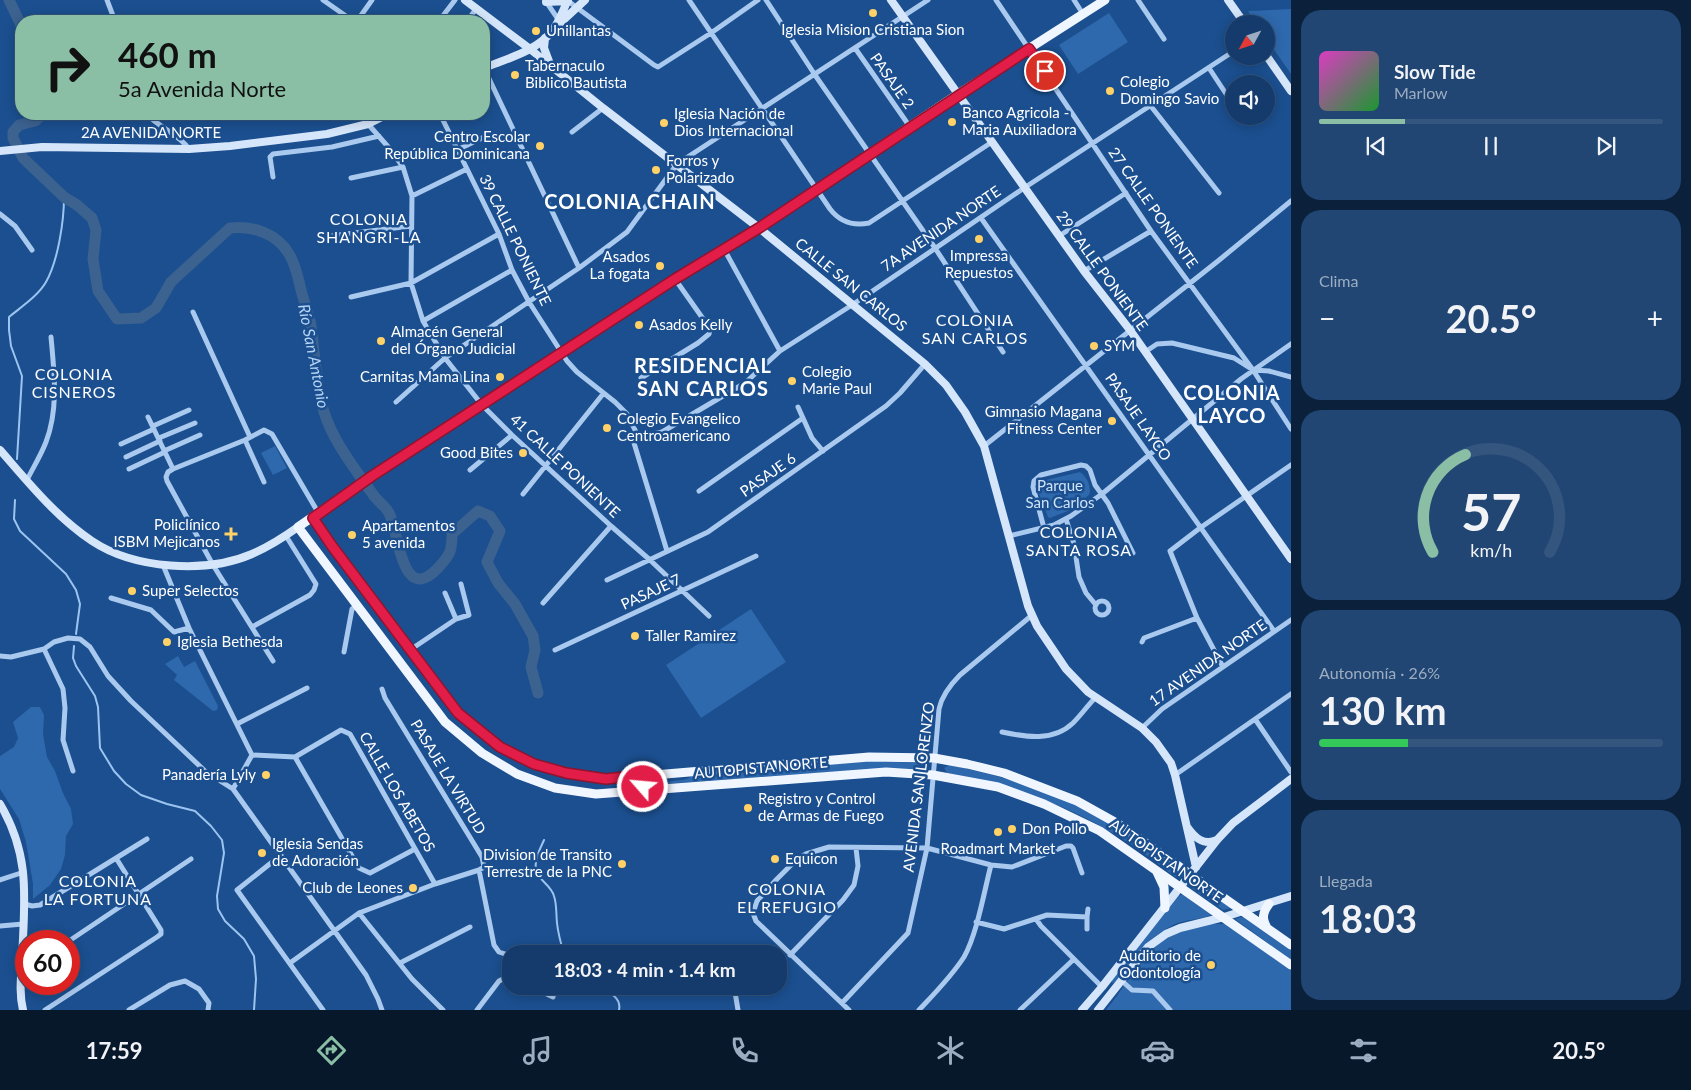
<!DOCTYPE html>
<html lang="es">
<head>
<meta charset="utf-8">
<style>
	body { margin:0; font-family:Lato,sans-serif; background:#214673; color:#f1f3f6; height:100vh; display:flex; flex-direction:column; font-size:19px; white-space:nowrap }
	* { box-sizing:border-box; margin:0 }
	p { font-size:16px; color:#9dadc1 }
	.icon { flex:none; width:28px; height:28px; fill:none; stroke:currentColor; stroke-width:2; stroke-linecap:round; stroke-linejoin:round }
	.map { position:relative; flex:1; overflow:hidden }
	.panel { display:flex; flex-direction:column; gap:10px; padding:10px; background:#0b203b; width:400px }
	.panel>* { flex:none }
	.guide { position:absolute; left:15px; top:15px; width:475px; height:105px; border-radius:20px; box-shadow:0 2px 12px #0003,0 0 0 1px #33557e; background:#8abfa5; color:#111; overflow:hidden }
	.needle { width:32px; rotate:230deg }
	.fabs { position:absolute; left:1225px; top:15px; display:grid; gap:10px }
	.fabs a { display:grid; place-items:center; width:50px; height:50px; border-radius:50%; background:#143b6b; box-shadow:0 2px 12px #0003,0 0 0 1px #33557e; font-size:25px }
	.speed { position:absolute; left:15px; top:930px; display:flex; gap:10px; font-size:25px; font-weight:700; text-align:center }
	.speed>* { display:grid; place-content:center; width:65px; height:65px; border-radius:50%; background:#143b6b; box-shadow:0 2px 12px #0003,0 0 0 1px #33557e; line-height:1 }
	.speed .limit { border:8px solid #d22; background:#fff; color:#111 }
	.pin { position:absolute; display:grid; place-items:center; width:42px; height:42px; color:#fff; margin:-21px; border:2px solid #fff; border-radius:50%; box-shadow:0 1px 5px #0007 }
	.me { position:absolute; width:55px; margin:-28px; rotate:297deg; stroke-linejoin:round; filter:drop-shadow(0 0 4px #0008) }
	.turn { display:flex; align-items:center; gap:18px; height:105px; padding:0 20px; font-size:22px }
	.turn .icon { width:65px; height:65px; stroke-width:2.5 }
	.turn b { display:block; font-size:35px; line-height:42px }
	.big { font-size:38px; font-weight:700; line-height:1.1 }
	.panel .card { flex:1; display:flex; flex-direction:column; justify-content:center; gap:8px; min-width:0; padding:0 18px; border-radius:20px; background:#214673 }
	.panel .dial { align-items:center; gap:0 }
	.dial svg { height:130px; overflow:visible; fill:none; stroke:#33557e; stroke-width:7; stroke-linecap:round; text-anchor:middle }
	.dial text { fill:#f1f3f6; stroke:none }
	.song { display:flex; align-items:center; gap:15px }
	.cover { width:60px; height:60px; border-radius:8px; background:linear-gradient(135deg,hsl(310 70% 55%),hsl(130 70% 35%)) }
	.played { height:5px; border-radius:2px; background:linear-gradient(90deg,#8abfa5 25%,#33557e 25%) }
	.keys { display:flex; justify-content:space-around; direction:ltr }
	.heat { display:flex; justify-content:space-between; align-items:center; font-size:28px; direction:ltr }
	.charge { height:8px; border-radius:4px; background:linear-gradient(90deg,#34c759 26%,#33557e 0) }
	.trip { position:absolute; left:502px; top:945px; width:285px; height:50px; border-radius:20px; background:#143b6b; box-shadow:0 2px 12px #0003,0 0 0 1px #33557e; font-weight:700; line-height:50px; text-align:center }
	.tabs { display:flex; height:80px; justify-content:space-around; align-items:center; background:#08182b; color:#9dadc1 }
	.tabs .icon { width:35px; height:35px }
	.tabs .selected { color:#8abfa5 }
	.tabs b { font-size:22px; color:#f1f3f6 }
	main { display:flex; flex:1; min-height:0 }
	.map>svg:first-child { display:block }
	.green { fill:#2e69ad }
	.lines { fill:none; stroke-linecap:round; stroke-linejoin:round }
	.stream { stroke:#9cc4f0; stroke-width:2 }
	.river { stroke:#3c6290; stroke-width:11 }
	.street { stroke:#a9c9ee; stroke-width:5 }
	.secondary { stroke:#d6e6fa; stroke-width:8 }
	.primary { stroke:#f0f6ff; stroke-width:9 }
	.route-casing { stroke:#92132f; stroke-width:12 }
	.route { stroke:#e11d48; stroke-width:9 }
	.poi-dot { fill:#ffd166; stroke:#1b4f8f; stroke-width:2 }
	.labels { text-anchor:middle; stroke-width:5; stroke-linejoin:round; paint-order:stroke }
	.poi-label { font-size:15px; fill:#fff; stroke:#1b4f8f; text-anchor:start }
	.street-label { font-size:15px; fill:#fff; stroke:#1b4f8f }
	.park-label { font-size:15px; fill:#cfe3fa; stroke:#1b4f8f }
	.neighbourhood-label { font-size:16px; letter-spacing:1px; fill:#fff; stroke:#1b4f8f }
	.water-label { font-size:16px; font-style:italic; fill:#b5d3f5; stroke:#1b4f8f }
	.district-label { font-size:20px; font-weight:bold; letter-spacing:1px; fill:#fff; stroke:#1b4f8f }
</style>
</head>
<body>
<main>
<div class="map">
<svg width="1291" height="1010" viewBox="0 0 1291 1010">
	<rect width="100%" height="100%" fill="#1b4f8f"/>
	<path class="green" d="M1291,9V74L1266,38V24H1256L1248,11Z
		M1109,13L1128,42L1078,74L1059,45Z
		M275,446L287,468L273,475L261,453Z
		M1080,472C1087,476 1092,488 1089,495L1068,511L1050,518L1048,517L1038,491L1040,483L1046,480Z
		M751,609L786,662L701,718L666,665Z
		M178,656L184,667L195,661L218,706L217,710L213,711L174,680L177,675L165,664Z
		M31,707H40L44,715L43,734L47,757L55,771L63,793L71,809L73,824L66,836L65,855L61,869L50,885L33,899V884L26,842L19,819L0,789V756L14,747L18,738L13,722Z
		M868,761L924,763L928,765L929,767L926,770L895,768L858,770L664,784C672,778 684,783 692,776Z
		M949,765C1004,776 1056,792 1105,819C1132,834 1156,854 1182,872L1177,878C1159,865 1141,850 1121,838C1067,804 1009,785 947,773L944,768Z
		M1194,882L1232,908L1223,910L1191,888V884Z
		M1185,894L1213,914C1202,920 1186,919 1175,924C1149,937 1133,961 1115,982L1112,983V980L1178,896Z
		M1245,916L1291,948V960L1235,919Z
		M1209,924H1225L1291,970V1010H1106C1126,987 1142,951 1169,937C1182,931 1195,927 1209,924Z"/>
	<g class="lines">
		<path class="stream" d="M17,459L22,376L11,346L9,330V317C21,307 38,296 46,282C58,261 64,221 64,197
			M15,500L14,519L20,531L66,574L76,590L80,604L76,634
			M74,646L73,658L76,666L95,696L98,707L100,748L114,771L126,784L141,795L167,804L195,811L211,826L222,840L224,853L217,896L218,909L225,921L244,939L254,956L256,979L254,1010
			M544,840C540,849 534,860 536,870C539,881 551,885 554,896C557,905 556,914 557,923C558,933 561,944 564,954
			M596,986C606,991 622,996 619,1010"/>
		<path class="river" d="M9,0L21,25
			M43,114L35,121L19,125L13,132V138L23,158L64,197L77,205L92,218L96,230L93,259L98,291L117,319L141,318L156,308L171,282L230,228C252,225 278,234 289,254C296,265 298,278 301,290C304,302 309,314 311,326C315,355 316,384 324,412C334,443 355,469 374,496C379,502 386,507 389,513C399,531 401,607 438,568C450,555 452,552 452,534L478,511L490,516L500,531L487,562L498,583L515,604L533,636L535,650L531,667L538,693"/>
		<path class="street" d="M107,0L115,21
			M323,0L353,21
			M545,0L560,22
			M689,0L830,209C840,222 854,226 869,223L992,142
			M766,0L815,75L935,248L1003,352
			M996,0L1151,231L1253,370L1291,429
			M1074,0L1083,14
			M1138,0L1164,39
			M568,1L654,65L658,67L711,33L758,0
			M357,21L372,0
			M439,21L455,0
			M467,21L476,9
			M855,48L910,127
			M484,68L579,268
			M1209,68L1234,106
			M1150,105L1219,193
			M147,114C159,128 179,134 189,149
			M440,114L499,234L512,270L529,302L567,361L577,372L615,402L627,414L636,432L634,443L667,551
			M1241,116L1244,122
			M368,124L390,149L403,167L412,196L411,283L423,321L445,358L482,405L512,435L611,526L650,560L709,616
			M572,132L603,108
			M457,150L486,136
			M273,177L270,157L273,154L332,147L379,136
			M351,178L403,167
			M412,196L467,169
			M0,214L15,226L32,250
			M981,218L1274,631
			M330,236L411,226
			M1059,236L1126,193
			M724,249L780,351
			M1084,271L1151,231
			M351,297L411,283L499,234
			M193,312L250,437
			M423,321L512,270
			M1145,352L1157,344L1172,343L1234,358L1253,370L1269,371L1291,377
			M641,378L698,343L709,334L710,329L706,323L675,279
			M396,402L445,358L579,268L627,232L677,164L928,0
			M798,407L812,438L823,451
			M148,417L173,469
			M153,426L189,410
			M636,432L645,436L662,432L745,383L780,351L852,305L1024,188L1234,51
			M159,438L195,423
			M245,440L264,482
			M121,444L154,429
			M984,446L1218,261L1291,201
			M164,451L200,435
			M126,457L160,441
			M129,469L165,452
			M470,470L512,435
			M27,480C33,468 41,455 46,442C59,408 54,371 51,337
			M699,491L803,418
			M523,494L603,394
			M1066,519L1074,544L1079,577L1086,593L1096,605
			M1044,528L1033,487L1034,481L1041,475L1081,465L1086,466L1090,470L1095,485L1108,503L1133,553
			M1009,536L1054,525L1071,516L1102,494L1241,379L1291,344
			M163,565L189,628L252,755
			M607,580L708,532L886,406L900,393L925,364
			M445,593L456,619
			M111,598L151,610L174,632L189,628
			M1095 608a7 7 0 1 1 14 0a7 7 0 1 1-14 0Z
			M543,603L611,526
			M252,627L310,595L314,590L316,584L286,536
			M1142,642L1144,638L1197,618
			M44,649L63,689L65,708L63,740L73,771
			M410,650L456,619L469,615L461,584
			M555,650L756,556
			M344,652L352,609L357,606
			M0,656L11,657L44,649L54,642L68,638L80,639L90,647L108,676L131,701L206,772L233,789L366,975L378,999L382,1010
			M273,661L213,565L167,481L166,477L168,472L173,469L245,440L264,430L272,434L319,514
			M1223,667L1197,618L1170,551L1200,528L1291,465
			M1255,719L1291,772
			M237,724L307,688
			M1142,728L1162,709L1291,620
			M1002,732C1026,737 1053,742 1073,723C1081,715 1088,705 1096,697
			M252,755L295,757L341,730L350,734L435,884
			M295,757L359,868L370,873L415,849
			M1175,775L1291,694
			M233,789L252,755
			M281,855L237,890L323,1010
			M479,870L494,945L499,952L511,956
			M0,880L24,872
			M25,904L32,906L40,905L147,839
			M359,913L412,979L443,1010
			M1087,917L1088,909
			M1036,919L1041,926L1102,987
			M976,922L1004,929L1047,915L1087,917V929
			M0,926L23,924
			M69,941L191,859
			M790,955L843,900L854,885L858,866L856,848
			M290,963L359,913L435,884L479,870L484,867L482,857L385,698L382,689
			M400,963L470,927
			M1122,981L1132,990L1153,991L1170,1010
			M530,986L553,997
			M734,986L738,1010
			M650,987V986
			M842,1003L908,933L927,848L939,709C942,695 950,685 960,675L1031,616
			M45,1010L157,937L161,934V930L116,858
			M129,1010L170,985L185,981L199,989L209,1003L208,1010
			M477,1010L499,981L509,976L511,977
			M849,1010L756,921L753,913L757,901L777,879L796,860L806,854L829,847L927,848L991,865L1012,867L1066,846H1071L1073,848L1082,873
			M919,1010C935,993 951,977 964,957C977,934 984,892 991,865
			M1020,1010L1074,959"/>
		<path class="secondary" d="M465,0L530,49L603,108L759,228L925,364L946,385L965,412L984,446L1028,606L1037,626L1066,669L1088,692L1142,728L1156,742L1171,763L1175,775L1196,867
			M891,0L1084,271L1130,330L1291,559
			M1228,0L1245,24
			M546,2L568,1
			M559,24L585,0
			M545,38L544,48L550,64
			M1266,55L1291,91
			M484,68C506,59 537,51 552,31C559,22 563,10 568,0
			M0,151L42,147L189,149L230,146L327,134L368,124L388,114
			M0,450C28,482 56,517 92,541C134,569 206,574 252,554C268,547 284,537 298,527
			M0,804C32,858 24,902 22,961C21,978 19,993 23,1010
			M1188,828C1195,838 1204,846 1217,840
			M1082,1010L1102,987L1217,840L1233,823L1291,779
			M1098,1010L1148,947L1166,934L1180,928L1224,917L1291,896"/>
		<path class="primary" d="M1105,0L958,94L759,228L675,279L372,476L298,527L445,722L482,753L517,774L555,788L596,794L886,772L933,775L998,787L1044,804L1100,831L1291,965
			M313,518L332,546L458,713L500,747L534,764L566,773L606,779L869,757L934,758L967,764L1004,773L1077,801L1120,825L1291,945
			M1157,872L1164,887L1165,908
			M1267,928C1262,919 1262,913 1269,904"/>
	</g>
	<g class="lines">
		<defs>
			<path id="route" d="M643,787L642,782L633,776L606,779L566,773L534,764L500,747L458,713L332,546L313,518L372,476L675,279L759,228L1029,49L1045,71"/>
		</defs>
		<use href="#route" class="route-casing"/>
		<use href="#route" class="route"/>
	</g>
	<g class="poi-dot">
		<circle cx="873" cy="13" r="5"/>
		<circle cx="536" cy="31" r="5"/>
		<circle cx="515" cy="75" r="5"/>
		<circle cx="1110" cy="91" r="5"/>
		<circle cx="952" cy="122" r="5"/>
		<circle cx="664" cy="123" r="5"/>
		<circle cx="540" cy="146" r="5"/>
		<circle cx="656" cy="170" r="5"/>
		<circle cx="979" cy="239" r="5"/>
		<circle cx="660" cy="266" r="5"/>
		<circle cx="639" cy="325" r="5"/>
		<circle cx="381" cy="341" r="5"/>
		<circle cx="1094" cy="346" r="5"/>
		<circle cx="500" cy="377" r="5"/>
		<circle cx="792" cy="381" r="5"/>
		<circle cx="1112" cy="421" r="5"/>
		<circle cx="607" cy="428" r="5"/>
		<circle cx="523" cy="453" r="5"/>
		<path d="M228.5 526.5h5v5h5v5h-5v5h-5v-5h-5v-5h5z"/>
		<circle cx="352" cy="535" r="5"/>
		<circle cx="132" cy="591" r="5"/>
		<circle cx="635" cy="636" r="5"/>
		<circle cx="167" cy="642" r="5"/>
		<circle cx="266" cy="775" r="5"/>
		<circle cx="748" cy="808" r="5"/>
		<circle cx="1012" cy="829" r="5"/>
		<circle cx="998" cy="832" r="5"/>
		<circle cx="262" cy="853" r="5"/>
		<circle cx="775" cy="859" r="5"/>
		<circle cx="622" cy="864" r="5"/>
		<circle cx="413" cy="888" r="5"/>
		<circle cx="1211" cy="965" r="5"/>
	</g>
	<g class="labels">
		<g class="poi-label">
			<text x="873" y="35" text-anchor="middle">Iglesia Mision Cristiana Sion</text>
			<text x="546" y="36">Unillantas</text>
			<text x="525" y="71">Tabernaculo<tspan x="525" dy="17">Biblico Bautista</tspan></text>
			<text x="1120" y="87">Colegio<tspan x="1120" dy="17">Domingo Savio</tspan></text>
			<text x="962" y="118">Banco Agricola -<tspan x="962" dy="17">Maria Auxiliadora</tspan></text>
			<text x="674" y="119">Iglesia Nación de<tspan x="674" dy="17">Dios Internacional</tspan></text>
			<text x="530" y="142" text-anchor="end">Centro Escolar<tspan x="530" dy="17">República Dominicana</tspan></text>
			<text x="666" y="166">Forros y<tspan x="666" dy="17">Polarizado</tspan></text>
			<text x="979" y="261" text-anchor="middle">Impressa<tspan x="979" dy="17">Repuestos</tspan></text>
			<text x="650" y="262" text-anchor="end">Asados<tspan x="650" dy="17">La fogata</tspan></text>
			<text x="649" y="330">Asados Kelly</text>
			<text x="391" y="337">Almacén General<tspan x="391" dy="17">del Órgano Judicial</tspan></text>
			<text x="1104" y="351">SYM</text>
			<text x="802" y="377">Colegio<tspan x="802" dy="17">Marie Paul</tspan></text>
			<text x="490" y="382" text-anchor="end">Carnitas Mama Lina</text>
			<text x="1102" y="417" text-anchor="end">Gimnasio Magana<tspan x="1102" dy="17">Fitness Center</tspan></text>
			<text x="617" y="424">Colegio Evangelico<tspan x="617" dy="17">Centroamericano</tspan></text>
			<text x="513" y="458" text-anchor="end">Good Bites</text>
			<text x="220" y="530" text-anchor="end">Policlínico<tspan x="220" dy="17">ISBM Mejicanos</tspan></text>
			<text x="362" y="531">Apartamentos<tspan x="362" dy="17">5 avenida</tspan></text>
			<text x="142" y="596">Super Selectos</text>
			<text x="645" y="641">Taller Ramirez</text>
			<text x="177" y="647">Iglesia Bethesda</text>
			<text x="256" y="780" text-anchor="end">Panadería Lyly</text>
			<text x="758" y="804">Registro y Control<tspan x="758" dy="17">de Armas de Fuego</tspan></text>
			<text x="1022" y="834">Don Pollo</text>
			<text x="272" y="849">Iglesia Sendas<tspan x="272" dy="17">de Adoración</tspan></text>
			<text x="998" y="854" text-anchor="middle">Roadmart Market</text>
			<text x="612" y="860" text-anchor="end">Division de Transito<tspan x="612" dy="17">Terrestre de la PNC</tspan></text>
			<text x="785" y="864">Equicon</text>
			<text x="403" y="893" text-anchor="end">Club de Leones</text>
			<text x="1201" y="961" text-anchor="end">Auditorio de<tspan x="1201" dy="17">Odontología</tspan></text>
		</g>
		<g class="street-label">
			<text transform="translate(892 81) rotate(55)" y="5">PASAJE 2</text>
			<text x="151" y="138">2A AVENIDA NORTE</text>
			<text transform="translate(1153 208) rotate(55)" y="5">27 CALLE PONIENTE</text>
			<text transform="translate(941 229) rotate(-34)" y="5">7A AVENIDA NORTE</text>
			<text transform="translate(515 240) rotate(64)" y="5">39 CALLE PONIENTE</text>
			<text transform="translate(1102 271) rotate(54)" y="5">29 CALLE PONIENTE</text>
			<text transform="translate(851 285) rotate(39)" y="5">CALLE SAN CARLOS</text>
			<text transform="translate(1138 417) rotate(55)" y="5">PASAJE LAYCO</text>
			<text transform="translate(565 466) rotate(43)" y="5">41 CALLE PONIENTE</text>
			<text transform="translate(768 475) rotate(-35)" y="5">PASAJE 6</text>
			<text transform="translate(651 592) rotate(-25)" y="5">PASAJE 7</text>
			<text transform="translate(1208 663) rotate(-35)" y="5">17 AVENIDA NORTE</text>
			<text transform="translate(761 768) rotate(-5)" y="5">AUTOPISTA NORTE</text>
			<text transform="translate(448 777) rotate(59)" y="5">PASAJE LA VIRTUD</text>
			<text transform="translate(919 787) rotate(-83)" y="5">AVENIDA SAN LORENZO</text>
			<text transform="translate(397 792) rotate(60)" y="5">CALLE LOS ABETOS</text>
			<text transform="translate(1166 861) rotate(35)" y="5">AUTOPISTA NORTE</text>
		</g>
		<g class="park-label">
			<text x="1060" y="491">Parque<tspan x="1060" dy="17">San Carlos</tspan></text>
		</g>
		<g class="neighbourhood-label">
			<text x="369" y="225">COLONIA<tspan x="369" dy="18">SHANGRI-LA</tspan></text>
			<text x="975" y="326">COLONIA<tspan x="975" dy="18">SAN CARLOS</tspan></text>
			<text x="74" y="380">COLONIA<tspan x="74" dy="18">CISNEROS</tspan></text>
			<text x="1079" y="538">COLONIA<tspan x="1079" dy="18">SANTA ROSA</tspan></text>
			<text x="98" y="887">COLONIA<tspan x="98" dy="18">LA FORTUNA</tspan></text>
			<text x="787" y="895">COLONIA<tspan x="787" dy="18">EL REFUGIO</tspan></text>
		</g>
		<g class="water-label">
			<text transform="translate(314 356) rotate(79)" y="6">Río San Antonio</text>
		</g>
		<g class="district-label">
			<text x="630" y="209">COLONIA CHAIN</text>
			<text x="703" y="373">RESIDENCIAL<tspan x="703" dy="23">SAN CARLOS</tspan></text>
			<text x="1232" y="400">COLONIA<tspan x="1232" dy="23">LAYCO</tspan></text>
		</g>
	</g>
</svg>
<div class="fabs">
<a><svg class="needle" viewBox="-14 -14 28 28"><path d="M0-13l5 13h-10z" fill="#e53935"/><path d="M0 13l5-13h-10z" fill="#9dadc1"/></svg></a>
<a><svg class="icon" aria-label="sound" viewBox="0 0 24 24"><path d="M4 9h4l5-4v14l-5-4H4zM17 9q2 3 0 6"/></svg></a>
</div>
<div class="speed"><div class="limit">60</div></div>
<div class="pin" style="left:1045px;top:71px;background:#d93025"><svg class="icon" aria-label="arrive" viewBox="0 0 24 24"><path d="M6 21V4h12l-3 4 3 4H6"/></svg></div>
<svg class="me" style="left:643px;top:787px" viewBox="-20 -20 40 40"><circle r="17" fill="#e11d48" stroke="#fff" stroke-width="3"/><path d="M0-11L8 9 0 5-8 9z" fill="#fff"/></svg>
<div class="trip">18:03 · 4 min · 1.4 km</div>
<div class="guide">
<div class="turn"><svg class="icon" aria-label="right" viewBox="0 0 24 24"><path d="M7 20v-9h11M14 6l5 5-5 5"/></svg><div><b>460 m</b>5a Avenida Norte</div></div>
</div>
</div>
<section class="panel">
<div class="card">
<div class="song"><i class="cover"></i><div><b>Slow Tide</b><p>Marlow</p></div></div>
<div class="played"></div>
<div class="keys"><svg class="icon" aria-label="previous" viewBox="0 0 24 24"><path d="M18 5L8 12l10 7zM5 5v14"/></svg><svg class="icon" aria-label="pause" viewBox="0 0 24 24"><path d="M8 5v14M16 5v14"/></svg><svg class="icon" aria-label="next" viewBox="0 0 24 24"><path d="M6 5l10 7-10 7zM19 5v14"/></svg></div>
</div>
<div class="card"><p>Clima</p>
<div class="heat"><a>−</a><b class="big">20.5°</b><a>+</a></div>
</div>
<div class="card dial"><svg viewBox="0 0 100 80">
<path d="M14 69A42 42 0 1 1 86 69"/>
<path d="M14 69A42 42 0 0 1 34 9" stroke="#8abfa5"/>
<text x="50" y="56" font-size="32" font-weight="700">57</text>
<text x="50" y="72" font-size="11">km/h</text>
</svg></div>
<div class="card"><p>Autonomía · 26%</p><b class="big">130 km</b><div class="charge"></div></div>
<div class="card"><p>Llegada</p><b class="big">18:03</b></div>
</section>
</main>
<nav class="tabs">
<b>17:59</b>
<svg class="icon selected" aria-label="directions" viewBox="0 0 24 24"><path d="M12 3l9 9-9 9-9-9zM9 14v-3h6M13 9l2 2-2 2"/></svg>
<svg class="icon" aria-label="music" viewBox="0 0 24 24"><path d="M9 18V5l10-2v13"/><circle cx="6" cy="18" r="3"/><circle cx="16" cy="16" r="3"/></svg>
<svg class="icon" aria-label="phone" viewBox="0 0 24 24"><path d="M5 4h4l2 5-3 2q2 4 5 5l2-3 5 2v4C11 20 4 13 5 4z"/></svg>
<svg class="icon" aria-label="climate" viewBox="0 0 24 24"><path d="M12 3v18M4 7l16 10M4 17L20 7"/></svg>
<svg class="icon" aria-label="car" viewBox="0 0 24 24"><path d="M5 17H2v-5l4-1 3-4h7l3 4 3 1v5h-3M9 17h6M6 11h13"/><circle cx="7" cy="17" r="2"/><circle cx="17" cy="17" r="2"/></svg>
<svg class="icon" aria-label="filters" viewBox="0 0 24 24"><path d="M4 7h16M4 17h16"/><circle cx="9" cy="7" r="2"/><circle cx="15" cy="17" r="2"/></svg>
<b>20.5°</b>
</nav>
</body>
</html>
